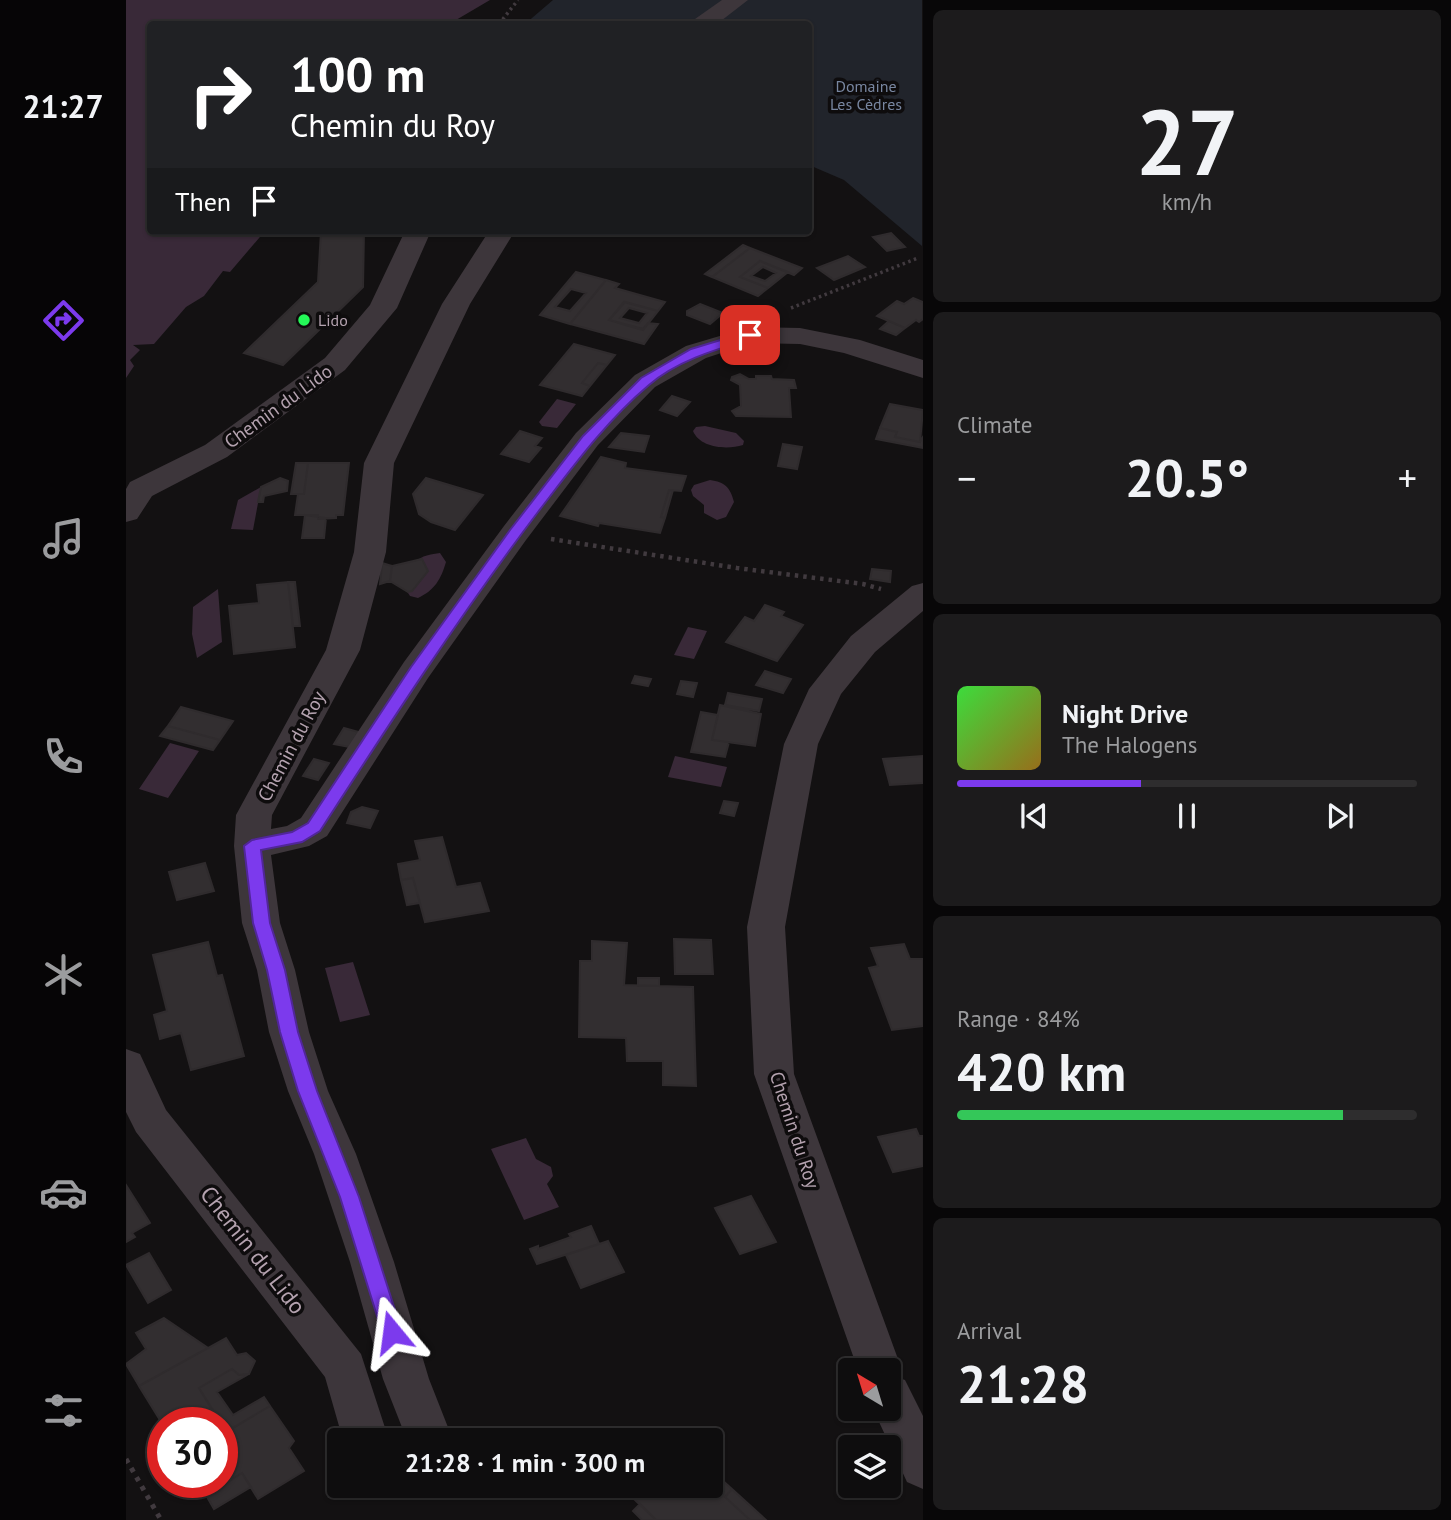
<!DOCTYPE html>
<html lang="en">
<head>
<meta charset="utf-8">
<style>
	body { margin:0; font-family:"PT Sans",sans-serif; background:#1c1b1c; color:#f1f3f6; height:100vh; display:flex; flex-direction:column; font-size:26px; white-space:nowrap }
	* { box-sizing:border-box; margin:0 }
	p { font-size:23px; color:#9b9c9e }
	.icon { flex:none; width:38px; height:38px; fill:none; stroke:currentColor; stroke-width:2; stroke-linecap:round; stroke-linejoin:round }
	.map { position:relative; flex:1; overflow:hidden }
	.sheet { display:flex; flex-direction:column; gap:10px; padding:10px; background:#080708; width:528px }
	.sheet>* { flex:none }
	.banner { position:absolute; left:21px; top:21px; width:665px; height:214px; border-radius:7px; box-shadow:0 2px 5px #0004,0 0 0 2px #2e2d2e; background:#202124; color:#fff; overflow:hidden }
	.needle { width:46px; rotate:322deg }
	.tools { position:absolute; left:712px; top:1358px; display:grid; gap:14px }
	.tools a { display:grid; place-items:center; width:63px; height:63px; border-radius:7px; background:#0e0d0e; box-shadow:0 2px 5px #0004,0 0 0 2px #2e2d2e; font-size:35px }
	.speed { position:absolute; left:21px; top:1407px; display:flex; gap:14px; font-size:35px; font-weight:700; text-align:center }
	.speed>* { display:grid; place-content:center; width:91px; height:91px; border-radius:50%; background:#0e0d0e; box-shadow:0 2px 5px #0004,0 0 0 2px #2e2d2e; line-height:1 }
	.speed .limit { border:10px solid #d22; background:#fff; color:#111 }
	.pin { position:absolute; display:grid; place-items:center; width:60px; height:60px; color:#fff; margin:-30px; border-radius:14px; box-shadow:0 4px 10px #0006 }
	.me { position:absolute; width:77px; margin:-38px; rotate:344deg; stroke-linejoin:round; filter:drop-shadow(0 0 5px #0008) }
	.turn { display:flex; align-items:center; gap:24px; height:147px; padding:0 28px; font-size:32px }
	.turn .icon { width:91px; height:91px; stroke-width:2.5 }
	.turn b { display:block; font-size:49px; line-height:60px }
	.then { display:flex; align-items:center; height:66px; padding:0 28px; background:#0003; gap:14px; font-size:26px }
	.big { font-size:52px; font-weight:700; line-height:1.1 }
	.sheet .card { flex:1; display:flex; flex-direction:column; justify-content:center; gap:10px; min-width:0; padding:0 24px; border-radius:10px; background:#1c1b1c }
	.sheet .dial { align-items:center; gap:0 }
	.dial b { font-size:91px; line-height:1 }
	.song { display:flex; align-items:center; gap:21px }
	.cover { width:84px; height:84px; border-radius:10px; background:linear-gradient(135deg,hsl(120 70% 55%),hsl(40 70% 35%)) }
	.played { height:7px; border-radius:4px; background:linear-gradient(90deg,#7c3aed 40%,#2e2d2e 40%) }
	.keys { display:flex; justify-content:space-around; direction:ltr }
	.heat { display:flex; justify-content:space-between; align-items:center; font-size:38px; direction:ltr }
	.charge { height:10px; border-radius:5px; background:linear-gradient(90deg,#34c759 84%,#2e2d2e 0) }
	.trip { position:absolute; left:201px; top:1428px; width:396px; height:70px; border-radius:7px; background:#0e0d0e; box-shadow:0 2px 5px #0004,0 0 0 2px #2e2d2e; font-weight:700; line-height:70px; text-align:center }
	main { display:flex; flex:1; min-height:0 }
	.tab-bar { display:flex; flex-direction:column; width:126px; justify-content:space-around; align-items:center; background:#060506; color:#9b9c9e }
	.tab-bar .icon { width:49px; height:49px }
	.tab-bar .active { color:#7c3aed }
	.tab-bar b { font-size:32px; color:#f1f3f6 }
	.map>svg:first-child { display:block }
	.green { fill:#21242b }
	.water { fill:#392938 }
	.building { fill:#322e30; stroke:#2f2b2d; stroke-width:2; fill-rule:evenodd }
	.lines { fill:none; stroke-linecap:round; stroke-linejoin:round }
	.path-far2 { stroke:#413a3f; stroke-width:3.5; stroke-dasharray:2.5 3.5; stroke-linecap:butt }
	.path-far1 { stroke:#413a3f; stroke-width:4.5; stroke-dasharray:3.5 5; stroke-linecap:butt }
	.path { stroke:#413a3f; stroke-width:5; stroke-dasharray:4.5 6; stroke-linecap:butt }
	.minor { fill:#3d363b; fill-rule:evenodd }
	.route { fill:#7c3aed; stroke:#51269a; stroke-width:2 }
	.poi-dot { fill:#24f858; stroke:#0e0c0d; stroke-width:2.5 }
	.labels { text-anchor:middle; stroke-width:7; stroke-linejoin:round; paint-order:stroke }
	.far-park-label { font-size:16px; fill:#7886a0; stroke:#0e0c0d }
	.far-poi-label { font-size:16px; fill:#b4a2af; stroke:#0e0c0d; text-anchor:start }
	.street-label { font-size:19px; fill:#b4a2af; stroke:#0e0c0d }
	.near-street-label { font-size:23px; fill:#b4a2af; stroke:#0e0c0d }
</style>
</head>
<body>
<main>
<nav class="tab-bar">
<b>21:27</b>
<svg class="icon active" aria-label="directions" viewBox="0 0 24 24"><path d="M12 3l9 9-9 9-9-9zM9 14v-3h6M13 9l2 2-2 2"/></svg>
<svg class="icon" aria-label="music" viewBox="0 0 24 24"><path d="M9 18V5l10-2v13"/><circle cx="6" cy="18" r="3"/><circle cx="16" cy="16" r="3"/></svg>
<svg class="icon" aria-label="phone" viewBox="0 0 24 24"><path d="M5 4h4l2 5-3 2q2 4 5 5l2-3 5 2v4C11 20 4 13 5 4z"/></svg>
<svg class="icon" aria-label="climate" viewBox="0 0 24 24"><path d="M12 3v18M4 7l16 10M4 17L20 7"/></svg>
<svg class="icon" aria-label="car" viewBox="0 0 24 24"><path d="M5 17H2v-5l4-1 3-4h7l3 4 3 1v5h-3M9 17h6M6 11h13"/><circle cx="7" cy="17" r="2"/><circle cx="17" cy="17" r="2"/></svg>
<svg class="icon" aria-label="filters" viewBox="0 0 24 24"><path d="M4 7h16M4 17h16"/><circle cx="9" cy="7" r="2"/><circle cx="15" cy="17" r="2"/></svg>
</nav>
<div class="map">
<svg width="797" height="1520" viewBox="0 0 797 1520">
	<rect width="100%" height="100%" fill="#131112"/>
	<path class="green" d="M427,0H603L588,12L561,24H399Z
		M616,0H796V246L718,180L683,165L682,24H586Z"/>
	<path class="water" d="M0,0H364L330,20L313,24H24V231H139L104,272L97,271L78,296L60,307L28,344L7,345L14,350L4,360L8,366L0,378Z
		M431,399L450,404L431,428L416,426L413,422Z
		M579,426L610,433L618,441L617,445C601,450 574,448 567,431L570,427Z
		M584,480C599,482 604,487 608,502L600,517L591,520L578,513V505L567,496L565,490L568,485Z
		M135,487L127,530L105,529L112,500Z
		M314,553L320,562C315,579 309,590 292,598L284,596L280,590C285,565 286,556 314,553Z
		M92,589L96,642L71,658L66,634L67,607Z
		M562,627L581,631L568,659L548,655Z
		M44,743L73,751L42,798L13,789Z
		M549,756L601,767L595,787L542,777Z
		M227,962L244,1015L214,1022L199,968Z
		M400,1138L410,1159L425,1167L427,1176L421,1184L433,1207L398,1220L365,1149Z"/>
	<path class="building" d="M195,231H238L237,287L157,365L118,353L192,282Z
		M765,233L779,247L761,251L747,237Z
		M617,245L624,248L586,277L579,274Z
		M624,248L676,268L668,275L634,261L614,277L642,288L632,296L586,277Z
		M722,256L739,267L708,280L691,268Z
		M634,261L662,272L642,288L614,277ZM637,267L650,273L639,281L625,276Z
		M450,272L480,280L444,324L414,315ZM445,289L460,293L444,311L429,307Z
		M480,280L493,284L489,288L539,302L532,311L499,302L483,320L517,329L522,323L532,324L518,344L444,324Z
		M787,298L797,302V319L793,322L790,320L779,328L751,316L771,301L778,304Z
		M498,302L532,311L517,330L483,320ZM503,308L521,313L513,323L494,318Z
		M574,304L597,313L584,324L561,315V311Z
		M763,321L779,328L770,335L754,329Z
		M448,344L489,355L481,365L472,363L456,383L464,386L456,396L414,385Z
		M472,363L481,365L464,386L456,383Z
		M614,374L623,379H630V376H645L646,379L668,380L670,388H663L665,417L610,416L606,411L615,406L614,385L605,380L606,377Z
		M546,396L564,402L551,416L534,410Z
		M764,404L797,410L794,442L769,437L771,432L754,428Z
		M754,428L771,432L769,437L794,442L797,437V448L750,439Z
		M394,431L416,438L409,446L415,448L403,462L375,454Z
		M495,433L523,436L518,452L483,447Z
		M657,444L676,447L671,469L652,466Z
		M475,457L500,463L499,468L560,476L555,491L543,490L535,517L539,518L534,533L473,523L472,526L434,516Z
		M170,463H182L178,494H165Z
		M182,463H223L217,515H210V518L192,519V515H169L172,494H178Z
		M154,478L162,481L161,491L138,496L137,502H132L135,487Z
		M300,478L357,495L329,530L305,522L293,514L287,494Z
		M543,490H547L539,518L535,517Z
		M179,515L200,518L198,538H176Z
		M296,559L302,571L286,591L282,592L264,581L266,566Z
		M256,563L266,566L264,581L254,584Z
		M746,569L765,571L764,582L744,579Z
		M162,582L169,647L108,654L103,606L133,603L131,585Z
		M162,582H169L174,626H167Z
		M639,605L658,612L655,616L677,625L651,661L600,642L619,617L628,621Z
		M639,671L665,679L657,693L630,685Z
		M509,676L525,679L522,686L506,683Z
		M555,681L571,683L567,697L551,694Z
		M602,693L636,699L633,711L599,705Z
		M594,705L635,714L629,746L586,740Z
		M55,707L107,721L94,740L42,726Z
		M575,712L592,715L586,740L603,742L599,757L565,752Z
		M42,726L94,740L87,750L34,736Z
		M218,728L233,732L223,747L208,744Z
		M797,756V783L764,785L757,759Z
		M188,759L203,763L192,780L177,776Z
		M598,801L612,803L608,816L594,813Z
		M236,807L252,811L244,828L221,823L225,812Z
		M316,837L330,887L354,883L363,911L299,922L287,878L275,880L272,864L294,860L289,841Z
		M79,863L88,891L51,900L43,872Z
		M287,878L294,903L281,905L275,880Z
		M548,939L585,940L587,974H549Z
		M466,941L501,943L498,985L567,987L570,1086L537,1085V1061H501L500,1038L453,1037L454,961H466Z
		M82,942L91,976L96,975L118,1056L65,1070L55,1033L34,1039L28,1015L41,1011L27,955Z
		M778,944L784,959H797V1026L766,1030L743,968L752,966L745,948Z
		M512,978H533V986H512Z
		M790,1129L793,1136H797V1166L767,1172L752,1137Z
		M0,1185L24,1223L6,1233L9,1237L0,1242Z
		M625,1196L650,1242L614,1254L589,1208Z
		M465,1226L473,1244L411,1264L404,1249L412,1246V1249L445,1237L443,1234Z
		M482,1241L498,1272L455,1288L440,1255Z
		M23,1253L45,1290L22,1303L0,1265Z
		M38,1318L82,1348L13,1386L0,1364L20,1349L10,1333Z
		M100,1338L111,1355L120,1353L129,1361L123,1374L113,1375L106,1369L73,1388L95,1423L37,1425L13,1386Z
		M106,1369L113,1375L123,1374L91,1392L107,1415L138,1397L144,1406L100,1432L73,1388Z
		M144,1406L168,1441L163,1448L178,1471L132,1499L116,1473L80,1495L72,1482H96V1425L100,1432Z
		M584,1469L606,1489L599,1497L624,1520H530L508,1499L523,1486H584Z
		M116,1473L125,1487L88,1509L80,1495Z
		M606,1489L640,1520H624L599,1497Z
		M514,1504L530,1520H516L507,1511Z"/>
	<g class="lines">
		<path class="path-far2" d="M373,24L392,0
			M665,308L792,258"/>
		<path class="path-far1" d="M425,539L611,568L737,584L755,589"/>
		<path class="path" d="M0,1459L35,1520"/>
		<path class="minor" d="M596,0H622L591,24H566L569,19Z
			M279,231H305L271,308L219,370L101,457L26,496L11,519L0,522V489L4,482L79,445L199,358L244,305Z
			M363,231H389L344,304L268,463L260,552L234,650L146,815L145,829L161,826L175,818L278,662L378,526L450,433L509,375L560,346L624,327L674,328L734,340L797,360V378L718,353L674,344L626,343L580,358L529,387L472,445L400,540L302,678L201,836L183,846L145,855L154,923L169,970L183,1032L202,1091L230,1154L268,1262L303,1379L327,1440H281L257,1379L224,1262L188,1154L162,1091L143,1032L131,970L116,923L108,846L110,815L200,650L228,552L238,463L316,304Z
			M797,583V611L749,652L715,694L692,744L659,927L668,1074L776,1370L773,1378L779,1380L797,1416V1489L781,1482L747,1409H763V1370H732L628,1074L621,927L658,744L683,689L725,636L786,586Z
			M0,1049L14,1054L40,1110L235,1354L263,1440H217L199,1377L10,1132L0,1112Z"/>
	</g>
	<path class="route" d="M624,331L628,332V338C592,349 552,360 523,385C480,421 446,468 412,512C334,615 264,723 194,831L176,842L135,850L144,923L159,970L172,1032L191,1091L233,1197L276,1332L273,1339L266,1341L259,1339L256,1332L214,1197L172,1091L154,1032L141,970L127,923L118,846L126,840L166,832L182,823L285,667L384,530L457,436L515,378L565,349Z"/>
	<circle class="poi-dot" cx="178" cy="320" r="7"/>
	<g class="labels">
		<g class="far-park-label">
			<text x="740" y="92">Domaine<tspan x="740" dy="18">Les Cèdres</tspan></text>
		</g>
		<g class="far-poi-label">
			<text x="192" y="326">Lido</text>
		</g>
		<g class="street-label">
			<text transform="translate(152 406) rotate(-36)" y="7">Chemin du Lido</text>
			<text transform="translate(165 746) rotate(-62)" y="7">Chemin du Roy</text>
			<text transform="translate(669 1130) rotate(72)" y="7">Chemin du Roy</text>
		</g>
		<g class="near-street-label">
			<text transform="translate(127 1250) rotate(52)" y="8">Chemin du Lido</text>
		</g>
	</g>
</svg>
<div class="tools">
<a><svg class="needle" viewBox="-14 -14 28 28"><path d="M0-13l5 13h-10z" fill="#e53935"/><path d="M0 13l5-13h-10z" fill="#9b9c9e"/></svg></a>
<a><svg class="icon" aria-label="layers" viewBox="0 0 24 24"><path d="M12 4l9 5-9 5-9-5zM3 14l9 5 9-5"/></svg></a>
</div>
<div class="speed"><div class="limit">30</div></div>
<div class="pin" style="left:624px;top:335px;background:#d93025"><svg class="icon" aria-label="arrive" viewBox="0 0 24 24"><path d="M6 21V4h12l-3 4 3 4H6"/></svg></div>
<svg class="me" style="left:266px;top:1332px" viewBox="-20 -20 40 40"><path d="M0-17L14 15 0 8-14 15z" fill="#7c3aed" stroke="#fff" stroke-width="4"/></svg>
<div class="trip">21:28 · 1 min · 300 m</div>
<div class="banner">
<div class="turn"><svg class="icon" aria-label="right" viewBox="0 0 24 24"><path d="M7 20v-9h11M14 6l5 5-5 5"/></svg><div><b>100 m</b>Chemin du Roy</div></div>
<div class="then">Then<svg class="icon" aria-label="arrive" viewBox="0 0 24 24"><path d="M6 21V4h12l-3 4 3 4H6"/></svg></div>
</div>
</div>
<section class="sheet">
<div class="card dial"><b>27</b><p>km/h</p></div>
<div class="card"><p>Climate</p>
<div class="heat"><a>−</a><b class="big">20.5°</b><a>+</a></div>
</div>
<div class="card">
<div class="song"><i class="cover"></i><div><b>Night Drive</b><p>The Halogens</p></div></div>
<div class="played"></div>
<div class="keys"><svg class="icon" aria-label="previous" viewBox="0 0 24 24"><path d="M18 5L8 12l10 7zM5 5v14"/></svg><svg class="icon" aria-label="pause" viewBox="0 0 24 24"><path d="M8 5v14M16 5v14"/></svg><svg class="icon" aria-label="next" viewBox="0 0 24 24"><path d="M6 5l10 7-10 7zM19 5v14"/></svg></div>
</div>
<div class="card"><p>Range · 84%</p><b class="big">420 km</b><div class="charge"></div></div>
<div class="card"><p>Arrival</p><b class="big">21:28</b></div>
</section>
</main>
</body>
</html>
